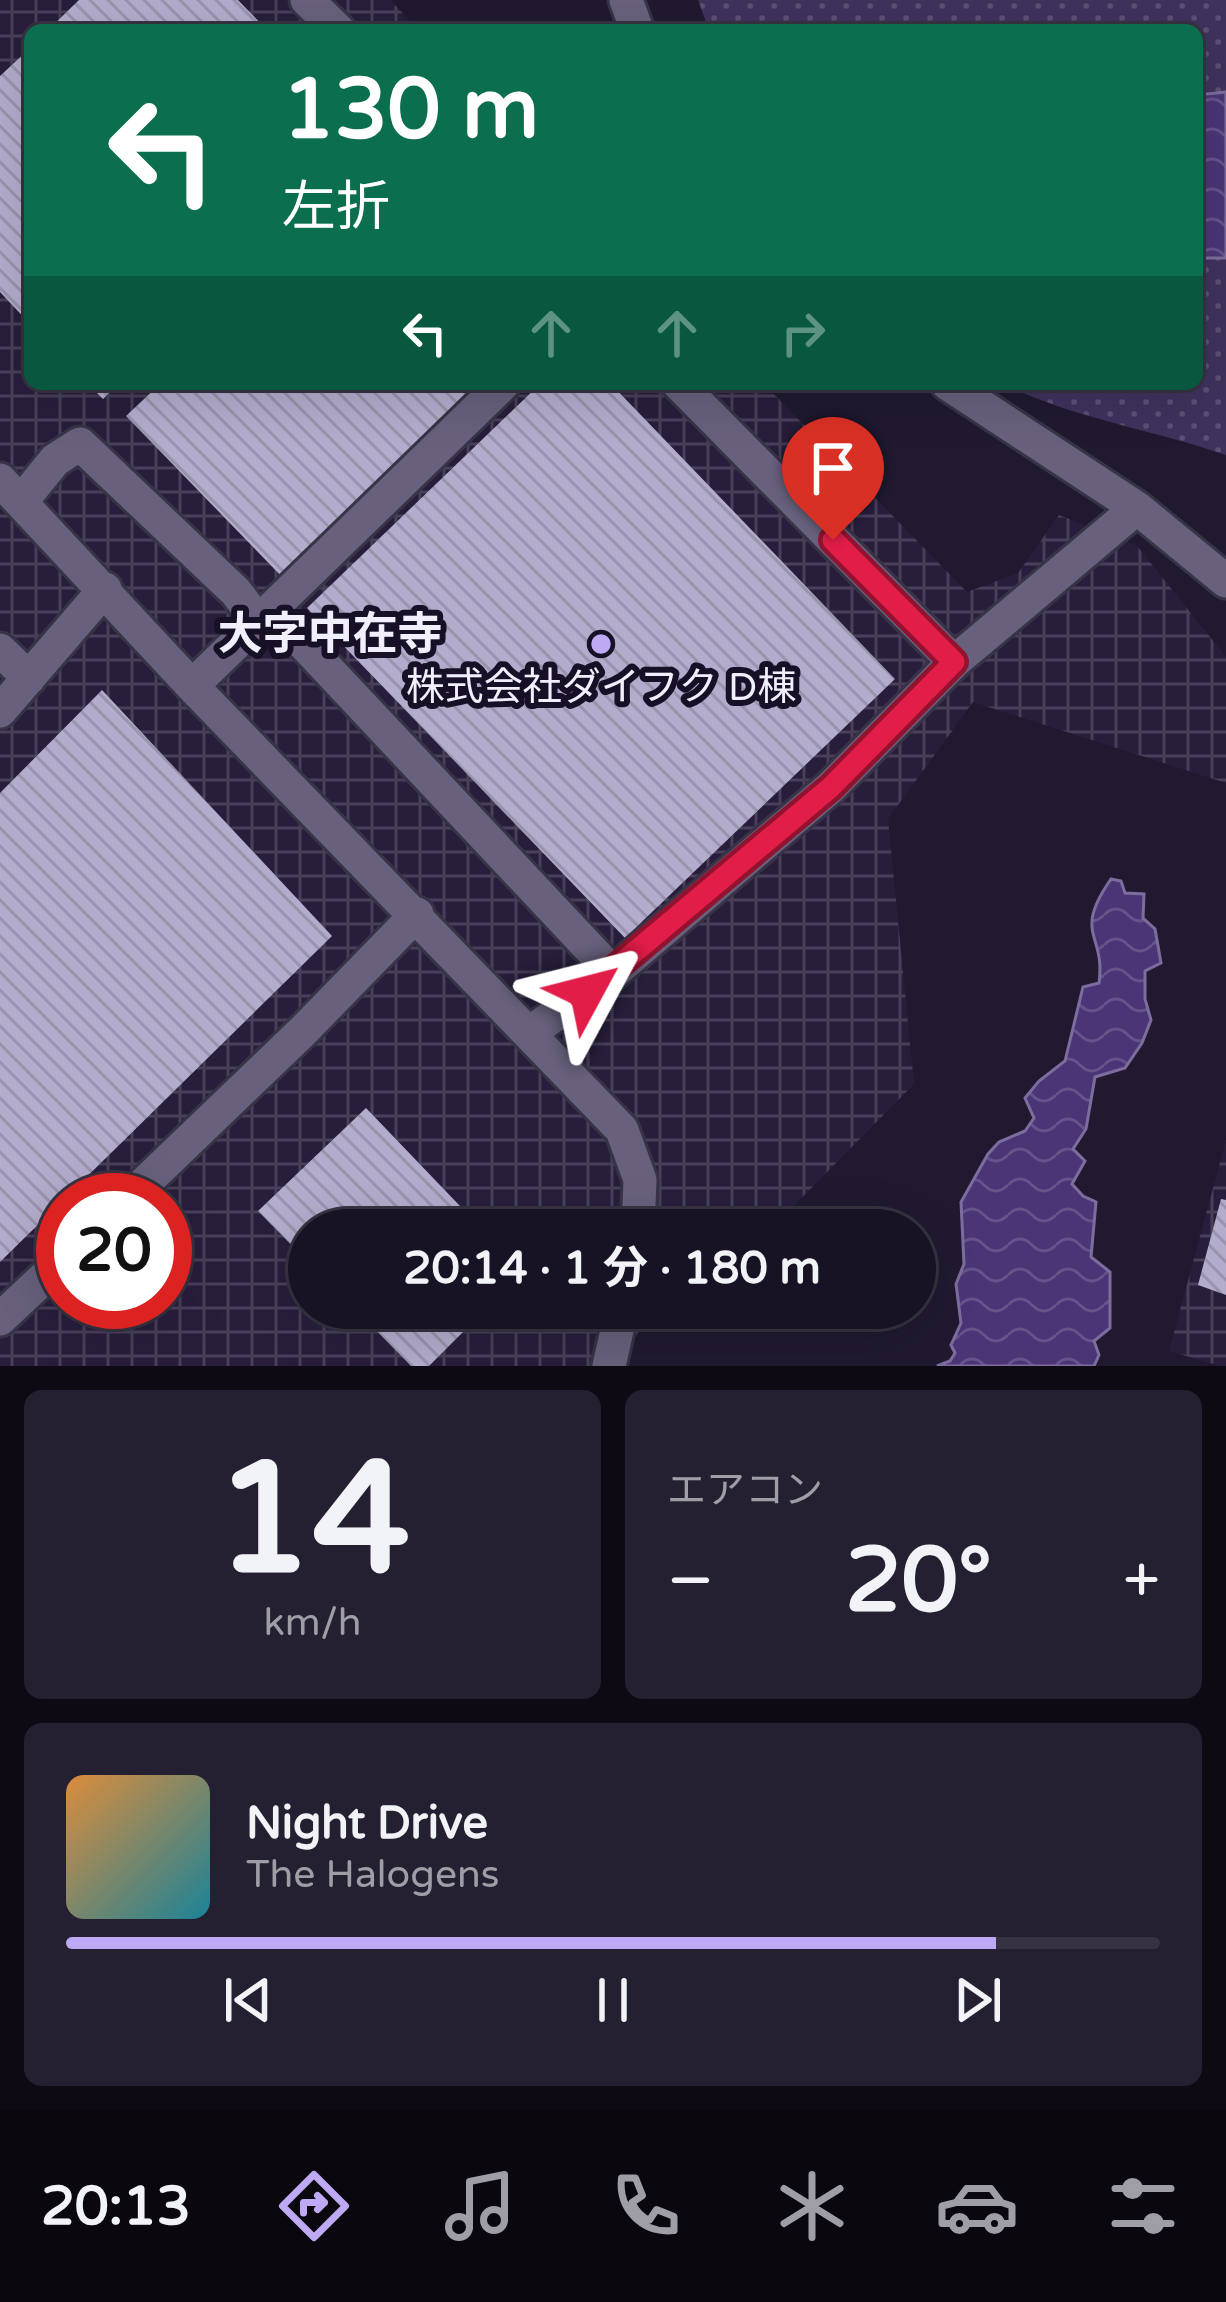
<!DOCTYPE html>
<html lang="ja">
<head>
<meta charset="utf-8">
<style>
	body { margin:0; font-family:"Varela Round","Noto Sans JP",sans-serif; background:#252031; color:#f1f3f6; height:100vh; display:flex; flex-direction:column; font-size:45px; white-space:nowrap }
	* { box-sizing:border-box; margin:0 }
	p { font-size:39px; color:#9f9ea6 }
	.icon { flex:none; width:66px; height:66px; fill:none; stroke:currentColor; stroke-width:2; stroke-linecap:round; stroke-linejoin:round }
	.map { position:relative; height:1366px; overflow:hidden }
	.drawer { display:flex; flex-direction:column; gap:24px; padding:24px; background:#0d0a14; flex:1 }
	.drawer>* { flex:none }
	.guide { position:absolute; left:24px; top:24px; width:1179px; height:366px; border-radius:18px; box-shadow:0 12px 48px #0002,0 0 0 3px #363241; background:#0b6e4f; color:#fff; overflow:hidden }
	.speed { position:absolute; left:36px; top:1173px; display:flex; gap:24px; font-size:60px; font-weight:700; text-align:center }
	.speed>* { display:grid; place-content:center; width:156px; height:156px; border-radius:50%; background:#181324; box-shadow:0 12px 48px #0002,0 0 0 3px #363241; line-height:1 }
	.speed .limit { border:18px solid #d22; background:#fff; color:#111 }
	.pin { position:absolute; display:grid; place-items:center; width:102px; height:102px; color:#fff; margin:-123px -51px; border-radius:50% 50% 50% 0; rotate:-45deg; box-shadow:0 0 12px #0007 }
	.pin .icon { rotate:45deg }
	.me { position:absolute; width:132px; margin:-66px; rotate:52deg; stroke-linejoin:round; filter:drop-shadow(0 0 9px #0008) }
	.turn { display:flex; align-items:center; gap:42px; height:252px; padding:0 60px; font-size:54px }
	.turn .icon { width:156px; height:156px; stroke-width:2.5 }
	.turn b { display:block; font-size:84px; line-height:102px }
	.lanes { display:flex; align-items:center; height:114px; padding:0 60px; background:#0003; justify-content:center; gap:60px; direction:ltr }
	.lanes .off { opacity:.35 }
	.big { font-size:90px; font-weight:700; line-height:1.1 }
	.drawer .widget { flex:1; display:flex; flex-direction:column; justify-content:center; gap:18px; min-width:0; padding:0 42px; border-radius:18px; background:#252031 }
	.drawer .dial { align-items:center; gap:0 }
	.dial b { font-size:156px; line-height:1 }
	.song { display:flex; align-items:center; gap:36px }
	.cover { width:144px; height:144px; border-radius:18px; background:linear-gradient(135deg,hsl(30 70% 55%),hsl(190 70% 35%)) }
	.played { height:12px; border-radius:6px; background:linear-gradient(90deg,#bea9f4 85%,#363241 85%) }
	.keys { display:flex; justify-content:space-around; direction:ltr }
	.heat { display:flex; justify-content:space-between; align-items:center; font-size:66px; direction:ltr }
	.drawer .tiles { flex:1; display:grid; gap:24px; grid-template-columns:1fr 1fr }
	.widget:last-child { grid-column:span 2 }
	.trip { position:absolute; left:288px; top:1209px; width:648px; height:120px; border-radius:60px; background:#181324; box-shadow:0 12px 48px #0002,0 0 0 3px #363241; font-weight:700; line-height:120px; text-align:center }
	.tab-bar { display:flex; height:192px; justify-content:space-around; align-items:center; background:#0a080e; color:#9f9ea6 }
	.tab-bar .icon { width:84px; height:84px }
	.tab-bar .on { color:#bea9f4 }
	.tab-bar b { font-size:54px; color:#f1f3f6 }
	.map>svg:first-child { display:block }
	.industrial { fill:url(#industrial-grid); fill-rule:evenodd }
	.green { fill:url(#green-dots) }
	.water { fill:url(#water-waves); stroke:#7d6d9e; stroke-width:3 }
	.building { fill:url(#building-back-hatch) }
	.lines { fill:none; stroke-linecap:round; stroke-linejoin:round }
	.minor-casing { stroke:#383346; stroke-width:39 }
	.minor { stroke:#68607c; stroke-width:33 }
	.route-casing { stroke:#92132f; stroke-width:30 }
	.route { stroke:#e11d48; stroke-width:21 }
	.poi-dot { fill:#bea9f4; stroke:#171026; stroke-width:4.5 }
	.labels { text-anchor:middle; stroke-width:12; stroke-linejoin:round; paint-order:stroke }
	.poi-label { font-size:39px; fill:#f2effc; stroke:#171026 }
	.quarter-label { font-size:45px; font-weight:bold; fill:#f2effc; stroke:#171026 }
</style>
</head>
<body>
<div class="map">
<svg width="1226" height="1366" viewBox="0 0 1226 1366">
	<defs>
		<pattern id="industrial-grid" width="8" height="8" patternUnits="userSpaceOnUse" patternTransform="scale(3)"><rect width="8" height="8" fill="#281e3c"/><path d="M0 4h8M4 0v8" fill="none" stroke="#483f59"/></pattern>
		<pattern id="green-dots" width="8" height="8" patternUnits="userSpaceOnUse" patternTransform="scale(3)"><rect width="8" height="8" fill="#3f325d"/><path d="M2 2h.1M6 6h.1" fill="none" stroke="#5b5075" stroke-width="1.8" stroke-linecap="round"/></pattern>
		<pattern id="water-waves" width="16" height="10" patternUnits="userSpaceOnUse" patternTransform="scale(3)"><rect width="16" height="10" fill="#4b3576"/><path d="M0 5q4-4 8 0t8 0" fill="none" stroke="#65538a"/></pattern>
		<pattern id="building-back-hatch" width="6" height="6" patternUnits="userSpaceOnUse" patternTransform="scale(3)"><rect width="6" height="6" fill="#b4accc"/><path d="M-1 5l2 2M0 0l6 6M5-1l2 2" fill="none" stroke="#9993ac"/></pattern>
	</defs>
	<rect width="100%" height="100%" fill="#201930"/>
	<path class="industrial" d="M0,0H390L419,30H30V384H764L967,592L1018,573L1059,515L1137,546L1226,657V783L973,702L888,819L914,1084L770,1230H309V1308H660L609,1366H0ZM63,1200H165V1302H63Z
		M1226,1140V1366H1220L1169,1351Z"/>
	<path class="green" d="M698,0H1226V455C1152,429 1075,419 1004,384H1197V30H709Z"/>
	<path class="water" d="M1226,92V258H1197V95Z
		M1111,879L1121,881L1125,893L1144,894L1143,918L1155,929L1161,963L1145,971V999L1151,1020L1142,1043L1125,1068L1095,1077L1086,1129L1073,1149L1085,1161L1072,1184L1083,1196L1096,1202L1091,1257L1110,1272V1328L1094,1341L1099,1355L1094,1366H937L950,1361L955,1353L951,1345L961,1323L956,1284L964,1264L961,1202L988,1154L999,1142L1025,1131L1034,1118L1025,1098L1039,1081L1065,1061L1083,987L1099,983C1106,933 1072,935 1111,879Z"/>
	<path class="building" d="M79,0H238L267,30H48Z
		M30,48V324L0,292V76Z
		M88,384H118L103,399Z
		M160,384H487L285,580L126,416Z
		M540,384H611L895,679L625,938L307,608Z
		M102,690L332,936L0,1262V793Z
		M366,1108L483,1230H309V1263L258,1211Z
		M1221,1199L1226,1200V1295L1198,1285Z
		M354,1308H487L429,1366H411Z
		M509,1308H536L523,1322Z"/>
	<g class="lines">
		<defs>
			<path id="minor" d="M307,0L338,30
				M626,0L637,30
				M679,384L954,662
				M948,384L1137,508L1226,581
				M0,480L192,686L622,1130L640,1180L638,1230
				M21,502L55,460L80,444L236,592L258,621
				M271,609L613,973
				M0,650L29,678
				M192,686L503,384
				M0,711L105,589
				M531,1032L613,973L831,787L954,662L1137,508
				M127,1200L304,1030L417,914
				M0,1319L63,1260
				M609,1366L622,1308"/>
		</defs>
		<use href="#minor" class="minor-casing"/>
		<use href="#minor" class="minor"/>
	</g>
	<g class="lines">
		<defs>
			<path id="route" d="M587,992L831,787L954,662L833,540"/>
		</defs>
		<use href="#route" class="route-casing"/>
		<use href="#route" class="route"/>
	</g>
	<circle class="poi-dot" cx="601" cy="644" r="12"/>
	<g class="labels">
		<g class="poi-label">
			<text x="601" y="700">株式会社ダイフク D棟</text>
		</g>
		<g class="quarter-label">
			<text x="330" y="649">大字中在寺</text>
		</g>
	</g>
</svg>
<div class="speed"><div class="limit">20</div></div>
<div class="pin" style="left:833px;top:540px;background:#d93025"><svg class="icon" aria-label="arrive" viewBox="0 0 24 24"><path d="M6 21V4h12l-3 4 3 4H6"/></svg></div>
<svg class="me" style="left:587px;top:992px" viewBox="-20 -20 40 40"><path d="M0-17L14 15 0 8-14 15z" fill="#e11d48" stroke="#fff" stroke-width="4"/></svg>
<div class="trip">20:14 · 1 分 · 180 m</div>
<div class="guide">
<div class="turn"><svg class="icon" aria-label="left" viewBox="0 0 24 24"><path d="M17 20v-9H6M10 6l-5 5 5 5"/></svg><div><b>130 m</b>左折</div></div>
<div class="lanes"><svg class="icon" aria-label="left" viewBox="0 0 24 24"><path d="M17 20v-9H6M10 6l-5 5 5 5"/></svg><svg class="icon off" aria-label="ahead" viewBox="0 0 24 24"><path d="M12 20V5M6 11l6-6 6 6"/></svg><svg class="icon off" aria-label="ahead" viewBox="0 0 24 24"><path d="M12 20V5M6 11l6-6 6 6"/></svg><svg class="icon off" aria-label="right" viewBox="0 0 24 24"><path d="M7 20v-9h11M14 6l5 5-5 5"/></svg></div>
</div>
</div>
<section class="drawer">
<div class="tiles">
<div class="widget dial"><b>14</b><p>km/h</p></div>
<div class="widget"><p>エアコン</p>
<div class="heat"><a>−</a><b class="big">20°</b><a>+</a></div>
</div>
<div class="widget">
<div class="song"><i class="cover"></i><div><b>Night Drive</b><p>The Halogens</p></div></div>
<div class="played"></div>
<div class="keys"><svg class="icon" aria-label="previous" viewBox="0 0 24 24"><path d="M18 5L8 12l10 7zM5 5v14"/></svg><svg class="icon" aria-label="pause" viewBox="0 0 24 24"><path d="M8 5v14M16 5v14"/></svg><svg class="icon" aria-label="next" viewBox="0 0 24 24"><path d="M6 5l10 7-10 7zM19 5v14"/></svg></div>
</div>
</div>
</section>
<nav class="tab-bar">
<b>20:13</b>
<svg class="icon on" aria-label="directions" viewBox="0 0 24 24"><path d="M12 3l9 9-9 9-9-9zM9 14v-3h6M13 9l2 2-2 2"/></svg>
<svg class="icon" aria-label="music" viewBox="0 0 24 24"><path d="M9 18V5l10-2v13"/><circle cx="6" cy="18" r="3"/><circle cx="16" cy="16" r="3"/></svg>
<svg class="icon" aria-label="phone" viewBox="0 0 24 24"><path d="M5 4h4l2 5-3 2q2 4 5 5l2-3 5 2v4C11 20 4 13 5 4z"/></svg>
<svg class="icon" aria-label="climate" viewBox="0 0 24 24"><path d="M12 3v18M4 7l16 10M4 17L20 7"/></svg>
<svg class="icon" aria-label="car" viewBox="0 0 24 24"><path d="M5 17H2v-5l4-1 3-4h7l3 4 3 1v5h-3M9 17h6M6 11h13"/><circle cx="7" cy="17" r="2"/><circle cx="17" cy="17" r="2"/></svg>
<svg class="icon" aria-label="filters" viewBox="0 0 24 24"><path d="M4 7h16M4 17h16"/><circle cx="9" cy="7" r="2"/><circle cx="15" cy="17" r="2"/></svg>
</nav>
</body>
</html>
